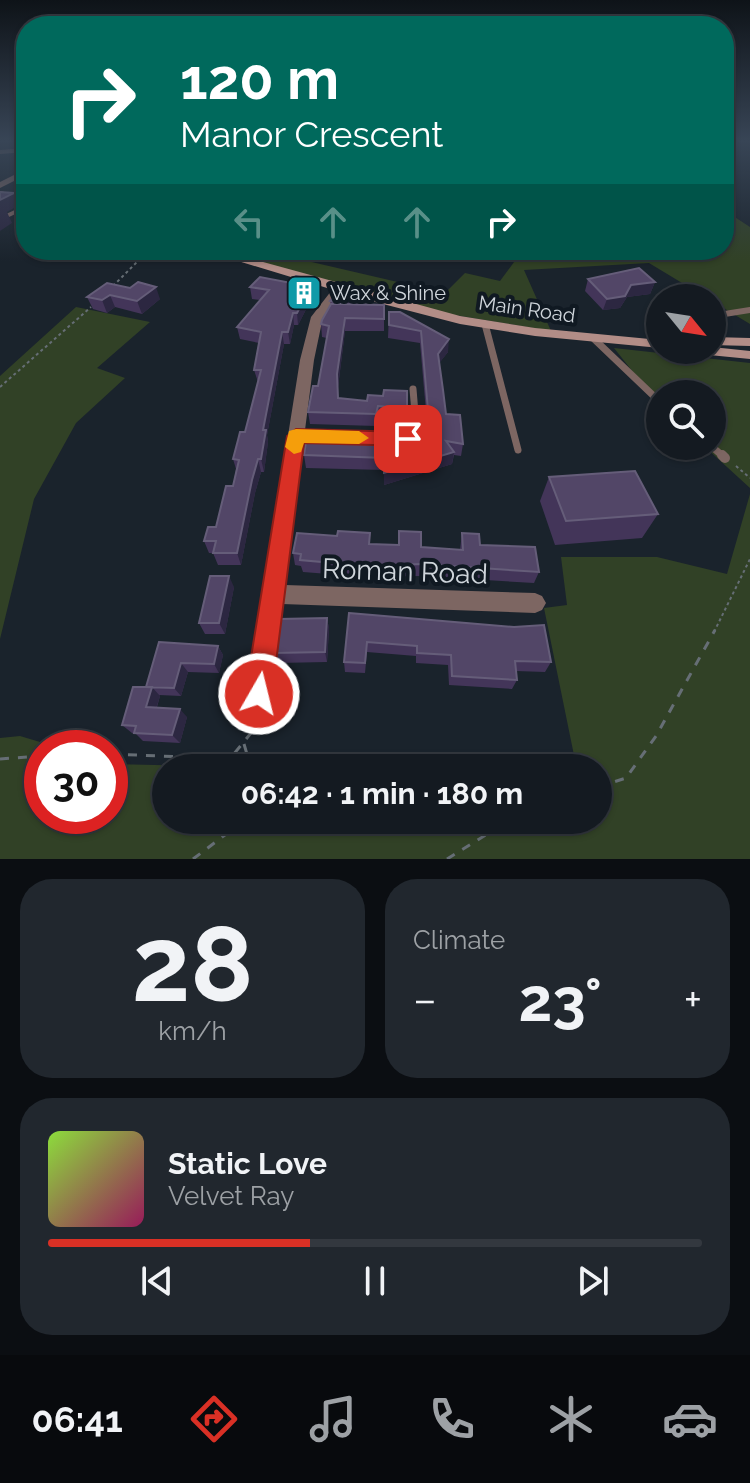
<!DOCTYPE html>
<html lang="en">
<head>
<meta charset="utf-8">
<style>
	body { margin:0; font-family:Raleway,sans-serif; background:#21272e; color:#f1f3f6; height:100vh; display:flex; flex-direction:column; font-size:30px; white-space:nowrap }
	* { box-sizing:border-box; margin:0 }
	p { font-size:26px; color:#9da1a5 }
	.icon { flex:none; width:44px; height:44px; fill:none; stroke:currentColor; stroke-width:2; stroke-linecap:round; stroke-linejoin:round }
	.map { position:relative; height:859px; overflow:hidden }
	.drawer { display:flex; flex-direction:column; gap:20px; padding:20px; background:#0b0e12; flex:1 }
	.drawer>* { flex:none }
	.banner { position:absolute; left:16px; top:16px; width:718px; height:244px; border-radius:32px; box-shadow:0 2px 6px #0004,0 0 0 2px #33383f; background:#00695c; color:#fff; overflow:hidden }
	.needle { width:52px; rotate:120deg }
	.fabs { position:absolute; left:646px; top:284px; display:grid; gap:16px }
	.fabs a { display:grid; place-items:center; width:80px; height:80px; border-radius:50%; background:#141a21; box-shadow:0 2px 6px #0004,0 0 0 2px #33383f; font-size:40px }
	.speed { position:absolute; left:24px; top:730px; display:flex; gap:16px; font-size:40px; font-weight:700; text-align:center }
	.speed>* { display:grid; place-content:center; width:104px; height:104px; border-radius:50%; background:#141a21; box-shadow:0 2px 6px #0004,0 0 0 2px #33383f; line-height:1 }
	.speed .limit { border:12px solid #d22; background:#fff; color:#111 }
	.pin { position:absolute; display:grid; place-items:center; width:68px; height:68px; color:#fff; margin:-34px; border-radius:16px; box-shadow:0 4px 12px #0006 }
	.me { position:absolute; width:88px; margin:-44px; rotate:8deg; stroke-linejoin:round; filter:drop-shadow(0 0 6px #0008) }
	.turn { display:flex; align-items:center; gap:28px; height:168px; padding:0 32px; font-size:36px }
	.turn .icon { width:104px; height:104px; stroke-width:2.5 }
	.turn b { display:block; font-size:56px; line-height:68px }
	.lanes { display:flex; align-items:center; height:76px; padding:0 32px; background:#0003; justify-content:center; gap:40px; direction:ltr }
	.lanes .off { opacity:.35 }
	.big { font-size:60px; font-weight:700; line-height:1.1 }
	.drawer .tile { flex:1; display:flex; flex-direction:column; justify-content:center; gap:12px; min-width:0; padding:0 28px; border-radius:32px; background:#21272e }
	.drawer .dial { align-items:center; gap:0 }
	.dial b { font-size:104px; line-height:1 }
	.song { display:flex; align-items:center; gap:24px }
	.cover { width:96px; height:96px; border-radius:12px; background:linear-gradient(135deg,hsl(90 70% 55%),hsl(330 70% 35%)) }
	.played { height:8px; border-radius:4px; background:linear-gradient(90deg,#d93025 40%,#33383f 40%) }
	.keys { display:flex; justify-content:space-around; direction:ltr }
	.heat { display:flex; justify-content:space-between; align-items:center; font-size:44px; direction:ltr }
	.drawer .tiles { flex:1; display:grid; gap:20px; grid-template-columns:1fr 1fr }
	.tile:last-child { grid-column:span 2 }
	.trip { position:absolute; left:152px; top:754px; width:460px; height:80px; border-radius:40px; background:#141a21; box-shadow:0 2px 6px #0004,0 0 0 2px #33383f; font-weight:700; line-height:80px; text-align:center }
	.dock { display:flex; height:128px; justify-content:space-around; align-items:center; background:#080a0d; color:#9da1a5 }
	.dock .icon { width:56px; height:56px }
	.dock .on { color:#d93025 }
	.dock b { font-size:36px; color:#f1f3f6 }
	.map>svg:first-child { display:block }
	.green { fill:#314126 }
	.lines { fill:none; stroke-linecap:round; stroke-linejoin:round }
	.path-far1 { stroke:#666e75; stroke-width:2; stroke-dasharray:3 3; stroke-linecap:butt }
	.path { stroke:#666e75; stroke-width:3; stroke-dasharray:9 9; stroke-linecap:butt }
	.lane-far3 { stroke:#7d6662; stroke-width:4 }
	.lane-far2 { stroke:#7d6662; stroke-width:6 }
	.lane-far1 { stroke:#7d6662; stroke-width:7 }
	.lane { stroke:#7d6662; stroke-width:10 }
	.street { fill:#7d6662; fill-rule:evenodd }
	.secondary { fill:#b28d87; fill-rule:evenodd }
	.wall { fill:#433559 }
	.shaded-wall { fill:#2c2741 }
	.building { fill:#524667; stroke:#655d79; stroke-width:2 }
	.route { fill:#d93025; stroke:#8d1f18; stroke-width:2 }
	.slow { fill:#f59e0b }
	.labels { text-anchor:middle; stroke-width:8; stroke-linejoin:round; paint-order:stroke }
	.far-poi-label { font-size:20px; fill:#cfd5db; stroke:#101922; text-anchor:start }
	.far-street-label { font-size:20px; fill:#cfd5db; stroke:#101922 }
	.near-street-label { font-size:28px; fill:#cfd5db; stroke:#101922 }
</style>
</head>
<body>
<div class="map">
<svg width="750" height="859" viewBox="0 0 750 859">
	<rect width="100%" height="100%" fill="#1a232c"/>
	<path class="green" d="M724,210L750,227V324L649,263L524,270L551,331L431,311L219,250H260L445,293L465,273L500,281L523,250H724Z
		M76,307L150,322L97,368L125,378L76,423L34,499L0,639V376Z
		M614,348L750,363V488L704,446H712V394H660V406Z
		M750,494V859H0V738L20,736L60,748H42V816H110V764L285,768H166V820H598V768H516L576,765L544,608L567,605L561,557H657L727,574Z"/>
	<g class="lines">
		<path class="path-far1" d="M113,286L149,250
			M0,387L91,307
			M736,466L750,478
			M714,632L750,559"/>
		<path class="path" d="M244,744L251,768
			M110,754L211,758L233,755L251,733L255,711
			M0,759L42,756
			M598,787L626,778L656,736L715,630
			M193,859L245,820
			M447,859L510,820"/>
		<path class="lane-far3" d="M0,152L26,150
			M10,196L26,188
			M0,219L26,207"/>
		<path class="lane-far2" d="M668,295L671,298
			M712,316L750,310"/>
		<path class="lane-far1" d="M485,324L518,450
			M593,338L660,402
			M408,439L415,413L413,389
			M711,446L724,457"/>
		<path class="lane" d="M722,455L725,458"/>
		<path class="street" d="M26,169V175L0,188V182Z
			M339,285L345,289L323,317L314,360L305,430L408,433L416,439L408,445L303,442L285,585L535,593L542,596L546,603L542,610L535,613L282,604L271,694L267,702L259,706L251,702L247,694L300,360L311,317L335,286Z"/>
		<path class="secondary" d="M0,191L26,197V203L0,197Z
			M202,250H219L460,316L535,328L660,340V348L535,336L460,324L360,298Z
			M712,337L750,338V346L712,345Z
			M712,347L750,351V359L699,354L692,350H712Z"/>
	</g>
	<path class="wall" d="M588,279L655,282L650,294L627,297L620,308L603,310L585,291Z
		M107,283L160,299L142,314L115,307L107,313L93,309L87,297Z
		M250,287L315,292L298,325H294L290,344H284L267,435L268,442L264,472H261L255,493L241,565H218L213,553H209L204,541L216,527L233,486L236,469L233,459L245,432L258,382L254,370L259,343L240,339L237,327L260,300L252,299Z
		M353,292V304L384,305V331H345L338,387V398L367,401L407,391L406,421L378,419L376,426L310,424L308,412L318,386L327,338L322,337L321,324L331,305L330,301Z
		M389,312H400L448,352L439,363L446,414L463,444L461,456L454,455L452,464L384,485V470L306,468L304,455L397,444L434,436V423H427L420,343L388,338Z
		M549,477L658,514L642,538L555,545L540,501Z
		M370,533V544L460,550L462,533L480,545L539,572L534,583L420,576L367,577L303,572L301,566L295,565L293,553L337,536Z
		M234,587L225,634H205L199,623Z
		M349,613L551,662L545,672L516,671L517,680L512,689L449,685L448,665L416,663V656L367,652L365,673L345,672L344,662Z
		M327,618L329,629L327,662L278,663L274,653Z
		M159,642L218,646L223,655L219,673L188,672L181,696L159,695L160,696L157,707L187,717L180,743L143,741L135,733H132L122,725L146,687Z"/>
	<path class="shaded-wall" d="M14,193L19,205L7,212L12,223L0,231V200Z
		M314,280L315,292L298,325L297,313Z
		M655,282L650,294L627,297L620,308L603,310L607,299L631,285Z
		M156,287L160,299L142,314L137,301Z
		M353,292V304H343Z
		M110,295L115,307L107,313L102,300Z
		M293,313L294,325L290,344L288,332Z
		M345,318V331L338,387L337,374Z
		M282,332L284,344L267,435L268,442L264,472L261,459L263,430Z
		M449,339L448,352L437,366L438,354Z
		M454,452L452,464L384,485V473Z
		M258,459L261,472L255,493L241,565L237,553L252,480Z
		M229,576L234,587L225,634L219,623Z
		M327,618L329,629L327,662L325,652Z
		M218,646L223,655L219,673L214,664Z
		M181,663L188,672L181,696L174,688Z
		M152,687L160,696L154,715L146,707Z
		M180,709L187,717L180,743L172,735Z"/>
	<path class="building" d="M0,192L14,193L0,200Z
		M639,268L655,282L631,285L625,296L607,299L588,279Z
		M296,276L314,280L297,313H293L288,332H282L263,430H266L261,459H258L252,480L237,553H213L216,541H204L208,527H216L226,486H233L239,460L233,459L238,440L240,432H245L261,370H254L261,332L237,327L269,290L250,287L260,277L291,283Z
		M138,282L156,287L137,301L110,295L102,300L87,297L107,283L130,288Z
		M339,291L353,292L343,304L384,305V319L345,318L337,374L338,398L367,401L368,395L383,396L384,390L407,391V408L378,406L376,414L308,412L313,386H318L329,326L321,324L322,320L331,304H343L330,301Z
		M389,312H400L449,339L438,354L443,390L446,414L460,415L463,444L446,441L454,452L384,473L385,458L304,455L306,442L397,444L436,435L435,410H428L421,331L389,325Z
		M635,471L658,514L566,521L549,477Z
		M338,531L370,533L369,544L399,545V531L421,532V547L463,550L462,533L479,534L480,545L535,547L539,572L421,564L367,566L300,560L301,554L293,553L297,533L337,536Z
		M210,576H229L219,623H199Z
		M349,613L514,627L544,625L551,662L515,661L517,680L452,676L451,655L417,653V646L367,642L365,663L344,662Z
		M327,618L325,652L274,653L279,619Z
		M159,642L218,646L214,664L181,663L174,688L146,687Z
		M133,687H152L146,707L180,709L172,735L134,733L136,726L122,725Z"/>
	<linearGradient id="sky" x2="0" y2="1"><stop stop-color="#0e1318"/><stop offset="0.54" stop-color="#384556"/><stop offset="1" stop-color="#384556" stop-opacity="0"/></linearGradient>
	<rect width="750" height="261" fill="url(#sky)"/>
	<path class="route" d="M296,429L408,432L417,439L408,446L304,443L272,694L268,703L259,707L249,703L245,694L287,436Z"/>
	<path class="slow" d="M296,429L359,431L369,438L359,444L304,443L301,452L294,454L285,447L289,431Z"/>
	<defs>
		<symbol id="building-square" viewBox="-11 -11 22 22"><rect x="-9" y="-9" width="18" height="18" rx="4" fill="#0f9aa8" stroke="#101922"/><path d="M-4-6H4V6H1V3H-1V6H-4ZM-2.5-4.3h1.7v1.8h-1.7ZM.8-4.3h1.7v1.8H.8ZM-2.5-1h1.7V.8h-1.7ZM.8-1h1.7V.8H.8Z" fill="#fff"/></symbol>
	</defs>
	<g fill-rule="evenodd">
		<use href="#building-square" x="284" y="273" width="40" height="40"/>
	</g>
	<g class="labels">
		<g class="far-poi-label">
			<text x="330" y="300">Wax &amp; Shine</text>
		</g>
		<g class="far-street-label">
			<text transform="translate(527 309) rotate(8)" y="7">Main Road</text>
		</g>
		<g class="near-street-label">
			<text transform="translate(405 571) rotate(2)" y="10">Roman Road</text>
		</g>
	</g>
</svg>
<div class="fabs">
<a><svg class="needle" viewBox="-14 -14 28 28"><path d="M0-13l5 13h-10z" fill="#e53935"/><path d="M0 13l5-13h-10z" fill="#9da1a5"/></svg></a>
<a><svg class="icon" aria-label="search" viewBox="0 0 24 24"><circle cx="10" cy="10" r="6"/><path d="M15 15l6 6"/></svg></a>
</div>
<div class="speed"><div class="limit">30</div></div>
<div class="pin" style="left:408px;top:439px;background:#d93025"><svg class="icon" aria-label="arrive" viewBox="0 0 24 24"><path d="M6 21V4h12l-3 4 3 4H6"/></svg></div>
<svg class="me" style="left:259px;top:694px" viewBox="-20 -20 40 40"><circle r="17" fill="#d93025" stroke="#fff" stroke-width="3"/><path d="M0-11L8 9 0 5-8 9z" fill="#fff"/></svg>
<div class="trip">06:42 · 1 min · 180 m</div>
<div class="banner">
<div class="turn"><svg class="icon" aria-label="right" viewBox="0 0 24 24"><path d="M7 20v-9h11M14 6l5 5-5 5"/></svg><div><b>120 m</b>Manor Crescent</div></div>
<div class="lanes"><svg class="icon off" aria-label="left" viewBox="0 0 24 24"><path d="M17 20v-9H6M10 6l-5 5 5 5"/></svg><svg class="icon off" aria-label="ahead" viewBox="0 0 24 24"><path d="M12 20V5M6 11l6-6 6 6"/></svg><svg class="icon off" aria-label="ahead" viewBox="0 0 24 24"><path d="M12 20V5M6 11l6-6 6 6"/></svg><svg class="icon" aria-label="right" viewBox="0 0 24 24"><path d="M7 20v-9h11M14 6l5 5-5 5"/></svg></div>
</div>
</div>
<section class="drawer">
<div class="tiles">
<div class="tile dial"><b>28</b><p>km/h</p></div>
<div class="tile"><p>Climate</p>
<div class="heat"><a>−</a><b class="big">23°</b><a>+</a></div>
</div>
<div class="tile">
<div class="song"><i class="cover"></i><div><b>Static Love</b><p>Velvet Ray</p></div></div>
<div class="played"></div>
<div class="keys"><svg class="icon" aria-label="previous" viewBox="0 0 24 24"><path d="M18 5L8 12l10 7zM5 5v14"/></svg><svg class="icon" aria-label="pause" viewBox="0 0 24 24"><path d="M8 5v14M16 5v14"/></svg><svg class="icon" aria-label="next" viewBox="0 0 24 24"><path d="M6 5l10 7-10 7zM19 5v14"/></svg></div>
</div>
</div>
</section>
<nav class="dock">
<b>06:41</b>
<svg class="icon on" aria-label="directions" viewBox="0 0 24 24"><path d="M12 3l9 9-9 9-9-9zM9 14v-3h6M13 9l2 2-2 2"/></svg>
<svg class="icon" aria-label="music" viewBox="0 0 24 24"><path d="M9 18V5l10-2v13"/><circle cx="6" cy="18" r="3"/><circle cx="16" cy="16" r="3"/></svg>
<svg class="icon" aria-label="phone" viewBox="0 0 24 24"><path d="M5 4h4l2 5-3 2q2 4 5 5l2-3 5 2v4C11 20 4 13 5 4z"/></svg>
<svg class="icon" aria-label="climate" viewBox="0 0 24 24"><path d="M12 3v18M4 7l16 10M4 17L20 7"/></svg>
<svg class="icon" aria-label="car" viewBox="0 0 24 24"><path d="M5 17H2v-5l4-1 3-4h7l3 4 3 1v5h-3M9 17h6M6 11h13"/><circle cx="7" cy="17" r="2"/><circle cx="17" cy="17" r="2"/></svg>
</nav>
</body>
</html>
